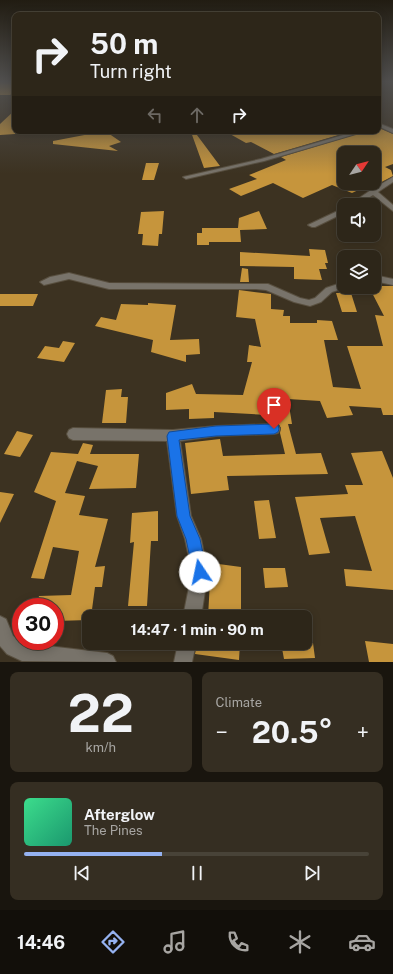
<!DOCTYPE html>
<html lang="en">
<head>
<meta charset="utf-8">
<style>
	body { margin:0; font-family:"Public Sans",sans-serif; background:#352e22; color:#f1f3f6; height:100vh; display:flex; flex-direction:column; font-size:15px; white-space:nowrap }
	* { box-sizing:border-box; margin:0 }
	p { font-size:13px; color:#a7a5a2 }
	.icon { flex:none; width:22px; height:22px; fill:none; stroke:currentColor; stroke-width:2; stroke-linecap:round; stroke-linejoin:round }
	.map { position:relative; height:662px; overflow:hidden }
	.panel { display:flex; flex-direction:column; gap:10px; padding:10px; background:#19150e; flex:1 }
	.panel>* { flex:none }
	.banner { position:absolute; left:12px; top:12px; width:369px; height:122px; border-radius:8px; box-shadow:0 2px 10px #0003,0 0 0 1px #484338; background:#2d2619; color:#f1f3f6; overflow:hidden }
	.needle { width:26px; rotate:55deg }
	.fabs { position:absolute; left:337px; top:146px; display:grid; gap:8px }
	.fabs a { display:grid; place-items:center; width:44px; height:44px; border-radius:8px; background:#2d2619; box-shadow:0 2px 10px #0003,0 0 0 1px #484338; font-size:20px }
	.speed { position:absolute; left:12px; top:598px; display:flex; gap:8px; font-size:20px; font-weight:700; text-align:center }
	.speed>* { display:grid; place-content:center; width:52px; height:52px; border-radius:50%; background:#2d2619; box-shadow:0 2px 10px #0003,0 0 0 1px #484338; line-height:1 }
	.speed .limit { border:6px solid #d22; background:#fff; color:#111 }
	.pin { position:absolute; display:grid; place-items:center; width:34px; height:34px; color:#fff; margin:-41px -17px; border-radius:50% 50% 50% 0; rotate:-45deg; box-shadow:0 0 4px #0007 }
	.pin .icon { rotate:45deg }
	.me { position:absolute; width:44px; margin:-22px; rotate:349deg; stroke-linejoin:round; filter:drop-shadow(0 0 3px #0008) }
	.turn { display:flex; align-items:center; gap:14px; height:84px; padding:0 12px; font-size:18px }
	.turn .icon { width:52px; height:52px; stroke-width:2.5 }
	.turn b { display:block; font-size:28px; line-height:34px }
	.lanes { display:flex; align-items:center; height:38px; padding:0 12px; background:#0003; justify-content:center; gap:20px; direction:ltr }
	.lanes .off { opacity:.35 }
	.big { font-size:30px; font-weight:700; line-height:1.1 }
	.panel .widget { flex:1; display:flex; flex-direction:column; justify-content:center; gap:6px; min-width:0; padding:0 14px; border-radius:8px; background:#352e22 }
	.panel .dial { align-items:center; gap:0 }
	.dial b { font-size:52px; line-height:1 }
	.song { display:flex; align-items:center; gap:12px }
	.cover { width:48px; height:48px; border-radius:6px; background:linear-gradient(135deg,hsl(150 70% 55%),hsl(160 70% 35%)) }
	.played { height:4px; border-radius:2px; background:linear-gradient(90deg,#95b2f1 40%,#484338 40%) }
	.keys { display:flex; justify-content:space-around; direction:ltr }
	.heat { display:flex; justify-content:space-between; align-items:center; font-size:22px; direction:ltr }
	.panel .tiles { flex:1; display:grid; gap:10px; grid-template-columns:1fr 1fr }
	.widget:last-child { grid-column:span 2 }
	.trip { position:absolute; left:82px; top:610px; width:230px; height:40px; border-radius:8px; background:#2d2619; box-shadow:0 2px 10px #0003,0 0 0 1px #484338; font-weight:700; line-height:40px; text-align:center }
	.menu { display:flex; height:64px; justify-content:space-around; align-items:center; background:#120f0a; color:#a7a5a2 }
	.menu .icon { width:28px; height:28px }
	.menu .selected { color:#95b2f1 }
	.menu b { font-size:18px; color:#f1f3f6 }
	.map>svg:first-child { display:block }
	.building { fill:#c6953c }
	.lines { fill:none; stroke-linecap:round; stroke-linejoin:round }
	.minor-casing { stroke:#584f3f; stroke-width:2 }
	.minor { fill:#78736a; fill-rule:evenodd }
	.route { fill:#1a73e8; stroke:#114b97 }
</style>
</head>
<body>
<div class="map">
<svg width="393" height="662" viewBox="0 0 393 662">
	<rect width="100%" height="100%" fill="#3c3221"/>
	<path class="building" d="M0,81H15V92L10,95H0Z
		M15,110V134L0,135V124Z
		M379,128L393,134V164L385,167L391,170L393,176L374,186V153H351L344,149V183H361L367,186L352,193L332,185L303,198L273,183L241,196L229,189L257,179L249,175L286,160L281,157L367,131H378Z
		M194,131L220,166L204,168L191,132Z
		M247,131H352L274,154L251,142L246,143L230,134Z
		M95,133L98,135L108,133L121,142L109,146L118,151L53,144V141Z
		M146,163H159L154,180H142Z
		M164,211L162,234H159L158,246L142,245L143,234H138L141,212Z
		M259,211L267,229L240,230L241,242H209V245H197V233H202V228H238L239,218Z
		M309,249L325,250L328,263H325L327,269H319L322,280L294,279V267L240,266V252L310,256Z
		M242,268L248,269L249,282H240Z
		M374,286H393V415H383L381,408L349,406L353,415L327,418L320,401L288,399L292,424H288L296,454L321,453L328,474L227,476L229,490L191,494L185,443L220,439L223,456L285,454L280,433L281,428L277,421H269L268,415L214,412V418L189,419V409L166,410V393L192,384L196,394L243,395L252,362H247L249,345L261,347L255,319L236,317L239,290L271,294V309L284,310L283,316H290V323H317V320L332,321L338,340H324L333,387L361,389L347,346H383L375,315L384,316L369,287Z
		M336,293H351L357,312H342Z
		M0,294H38L33,306H0Z
		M148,303L176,305L170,340L199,339L200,354L186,355V362L151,352L153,340L95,326L101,317L116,320L121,304L148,305Z
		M63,341L75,343L64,362L37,358L45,346L59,348Z
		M122,389L121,397H128L126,423H102L106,390Z
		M17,431L33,435L20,457L4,454Z
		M83,443L93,445L90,454H139L136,488L89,489L98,466L77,461L65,493L85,496L79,515L108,519L95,567L105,566L102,587H95L91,617H89V620L55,621V607H36L39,596L71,595L79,551L53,547L44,579L31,578L56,501L34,492L51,452L78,454Z
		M382,451L393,478V590L346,586L344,569L372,571L355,516L320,518L330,553L309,555L295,497L348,494L345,485H363L351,453Z
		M0,492L14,494L0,523Z
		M269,500L276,538L259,539L254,501Z
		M158,511V541H151L147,606H128L134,542L130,543L132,513Z
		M211,563L241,567V617H208Z
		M263,568H285L288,587L265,588Z
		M365,641L393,644V662H369Z
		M197,643H240L239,660L195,654Z
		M281,643H313L315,658L284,659Z"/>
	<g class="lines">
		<defs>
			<path id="minor" d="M378,123L393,129V133L378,126Z
				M357,131H366L264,161L186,179L183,177L261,159Z
				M393,177V182L378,192L393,205V211L373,195L357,205H349L371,190Z
				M344,208V213L315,227H312L308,225Z
				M69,273L109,283L268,284L300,298L309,300L315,298L326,288L344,282V287H347L332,292L321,302L310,306L294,302L266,290L256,289H109L69,279L44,285L40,282L50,277Z
				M374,275L393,279V285L374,281Z
				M274,424L278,425L280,429L278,433L274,434L216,436L180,441L191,516L201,539L208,572L201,617H183L192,572L185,539L177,516L167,441L73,440L69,438L67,434L69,430L73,428L173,430L216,426Z
				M0,616L6,619L13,636L23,643L107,653L113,656L116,662L22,661L7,654L0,646Z
				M178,643H196L192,662H174Z"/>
		</defs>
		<use href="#minor" class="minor-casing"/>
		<use href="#minor" class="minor"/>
	</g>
	<linearGradient id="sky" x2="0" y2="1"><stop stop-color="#211c12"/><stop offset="0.47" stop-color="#504f4e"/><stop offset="1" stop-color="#504f4e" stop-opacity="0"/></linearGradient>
	<rect width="393" height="174" fill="url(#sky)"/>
	<path class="route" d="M274,424L278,425L279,429L278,432L274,434L216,436L179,440L190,516L200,539L207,572L205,577L200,579L194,577L186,539L177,516L167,436L169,432L216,426Z"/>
</svg>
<div class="fabs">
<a><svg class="needle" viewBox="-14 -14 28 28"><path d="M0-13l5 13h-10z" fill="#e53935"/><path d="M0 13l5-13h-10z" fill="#a7a5a2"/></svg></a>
<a><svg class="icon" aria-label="sound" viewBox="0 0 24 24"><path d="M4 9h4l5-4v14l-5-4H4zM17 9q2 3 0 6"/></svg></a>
<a><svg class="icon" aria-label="layers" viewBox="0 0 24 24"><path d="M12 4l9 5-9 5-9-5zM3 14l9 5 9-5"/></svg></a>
</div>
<div class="speed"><div class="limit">30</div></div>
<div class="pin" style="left:274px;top:429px;background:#d93025"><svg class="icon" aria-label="arrive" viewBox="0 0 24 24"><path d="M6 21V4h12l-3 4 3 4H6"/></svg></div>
<svg class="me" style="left:200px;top:572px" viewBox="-20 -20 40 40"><circle r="19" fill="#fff"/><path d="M0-13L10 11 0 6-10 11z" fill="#1a73e8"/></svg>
<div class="trip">14:47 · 1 min · 90 m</div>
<div class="banner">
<div class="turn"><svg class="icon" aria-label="right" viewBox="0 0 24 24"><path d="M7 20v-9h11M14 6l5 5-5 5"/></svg><div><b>50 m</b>Turn right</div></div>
<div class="lanes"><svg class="icon off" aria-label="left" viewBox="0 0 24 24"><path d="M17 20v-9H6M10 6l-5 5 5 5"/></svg><svg class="icon off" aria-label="ahead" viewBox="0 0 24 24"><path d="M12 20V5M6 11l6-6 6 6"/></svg><svg class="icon" aria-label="right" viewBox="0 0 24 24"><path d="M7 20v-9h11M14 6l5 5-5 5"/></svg></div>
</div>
</div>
<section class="panel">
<div class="tiles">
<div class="widget dial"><b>22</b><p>km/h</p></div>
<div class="widget"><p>Climate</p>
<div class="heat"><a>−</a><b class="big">20.5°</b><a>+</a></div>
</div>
<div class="widget">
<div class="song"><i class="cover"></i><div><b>Afterglow</b><p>The Pines</p></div></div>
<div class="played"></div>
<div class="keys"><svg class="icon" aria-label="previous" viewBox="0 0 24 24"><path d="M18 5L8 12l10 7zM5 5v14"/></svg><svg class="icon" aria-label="pause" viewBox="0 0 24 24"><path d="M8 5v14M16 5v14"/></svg><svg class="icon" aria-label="next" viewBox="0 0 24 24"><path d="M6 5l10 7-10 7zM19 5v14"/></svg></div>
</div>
</div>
</section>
<nav class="menu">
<b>14:46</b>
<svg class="icon selected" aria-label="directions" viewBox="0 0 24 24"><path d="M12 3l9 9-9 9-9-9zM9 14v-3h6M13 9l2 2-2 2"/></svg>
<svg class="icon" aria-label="music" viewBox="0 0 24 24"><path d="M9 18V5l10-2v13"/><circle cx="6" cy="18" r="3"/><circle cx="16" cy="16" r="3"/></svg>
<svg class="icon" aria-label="phone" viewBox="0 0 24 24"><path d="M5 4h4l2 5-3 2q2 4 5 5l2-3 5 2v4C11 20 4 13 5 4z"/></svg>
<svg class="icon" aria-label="climate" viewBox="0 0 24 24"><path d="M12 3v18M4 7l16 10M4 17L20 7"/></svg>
<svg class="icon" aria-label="car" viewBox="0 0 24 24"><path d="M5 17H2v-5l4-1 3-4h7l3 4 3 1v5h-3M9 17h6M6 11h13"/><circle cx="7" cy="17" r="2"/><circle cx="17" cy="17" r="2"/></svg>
</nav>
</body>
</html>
